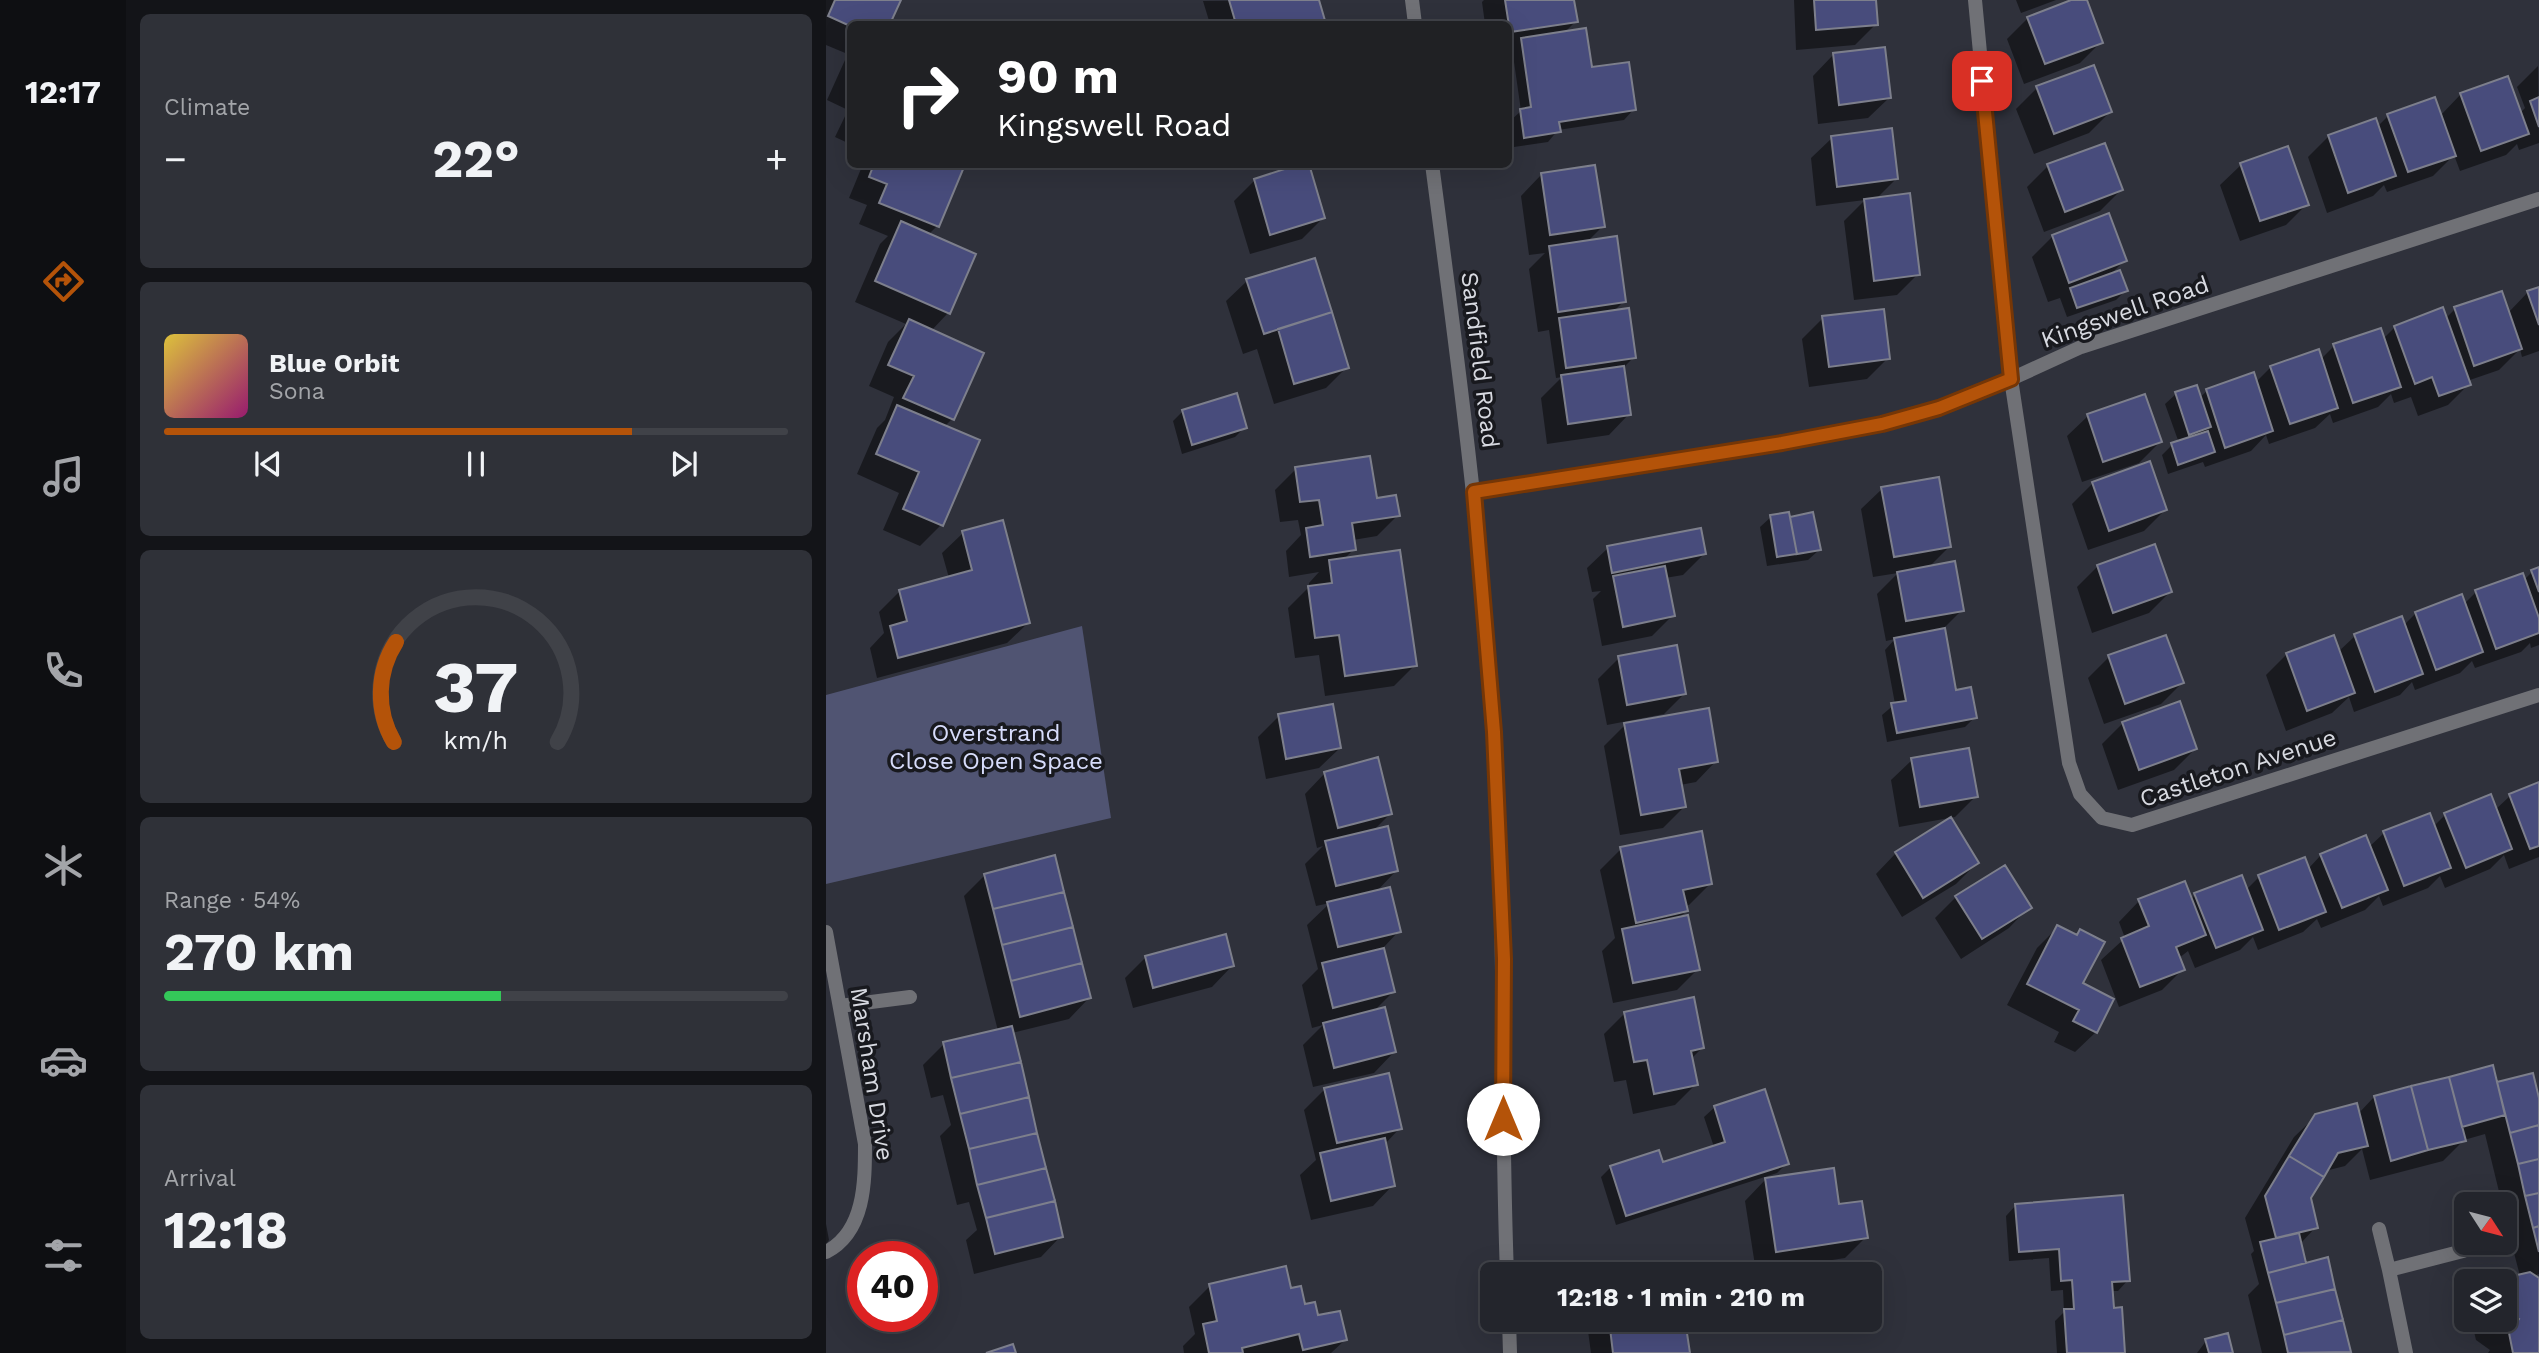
<!DOCTYPE html>
<html lang="en">
<head>
<meta charset="utf-8">
<style>
	body { margin:0; font-family:"Work Sans",sans-serif; background:#2f3138; color:#f1f3f6; height:100vh; display:flex; flex-direction:column; font-size:26px; white-space:nowrap }
	* { box-sizing:border-box; margin:0 }
	p { font-size:23px; color:#a3a5a9 }
	.icon { flex:none; width:38px; height:38px; fill:none; stroke:currentColor; stroke-width:2; stroke-linecap:round; stroke-linejoin:round }
	.map { position:relative; flex:1; overflow:hidden }
	.drawer { display:flex; flex-direction:column; gap:14px; padding:14px; background:#131418; width:700px }
	.drawer>* { flex:none }
	.top-card { position:absolute; left:21px; top:21px; width:665px; height:147px; border-radius:10px; box-shadow:0 7px 28px #0002,0 0 0 2px #404248; background:#202124; color:#fff; overflow:hidden }
	.needle { width:46px; rotate:126deg }
	.controls { position:absolute; left:1628px; top:1192px; display:grid; gap:14px }
	.controls a { display:grid; place-items:center; width:63px; height:63px; border-radius:10px; background:#23252c; box-shadow:0 7px 28px #0002,0 0 0 2px #404248; font-size:35px }
	.speed { position:absolute; left:21px; top:1241px; display:flex; gap:14px; font-size:35px; font-weight:700; text-align:center }
	.speed>* { display:grid; place-content:center; width:91px; height:91px; border-radius:50%; background:#23252c; box-shadow:0 7px 28px #0002,0 0 0 2px #404248; line-height:1 }
	.speed .limit { border:10px solid #d22; background:#fff; color:#111 }
	.pin { position:absolute; display:grid; place-items:center; width:60px; height:60px; color:#fff; margin:-30px; border-radius:14px; box-shadow:0 4px 10px #0006 }
	.me { position:absolute; width:77px; margin:-38px; rotate:0deg; stroke-linejoin:round; filter:drop-shadow(0 0 5px #0008) }
	.turn { display:flex; align-items:center; gap:24px; height:147px; padding:0 35px; font-size:32px }
	.turn .icon { width:91px; height:91px; stroke-width:2.5 }
	.turn b { display:block; font-size:49px; line-height:60px }
	.big { font-size:52px; font-weight:700; line-height:1.1 }
	.drawer .tile { flex:1; display:flex; flex-direction:column; justify-content:center; gap:10px; min-width:0; padding:0 24px; border-radius:10px; background:#2f3138 }
	.drawer .dial { align-items:center; gap:0 }
	.dial svg { height:182px; overflow:visible; fill:none; stroke:#404248; stroke-width:7; stroke-linecap:round; text-anchor:middle }
	.dial text { fill:#f1f3f6; stroke:none }
	.song { display:flex; align-items:center; gap:21px }
	.cover { width:84px; height:84px; border-radius:10px; background:linear-gradient(135deg,hsl(50 70% 55%),hsl(320 70% 35%)) }
	.played { height:7px; border-radius:4px; background:linear-gradient(90deg,#b45309 75%,#404248 75%) }
	.keys { display:flex; justify-content:space-around; direction:ltr }
	.heat { display:flex; justify-content:space-between; align-items:center; font-size:38px; direction:ltr }
	.charge { height:10px; border-radius:5px; background:linear-gradient(90deg,#34c759 54%,#404248 0) }
	.trip { position:absolute; left:654px; top:1262px; width:402px; height:70px; border-radius:10px; background:#23252c; box-shadow:0 7px 28px #0002,0 0 0 2px #404248; font-weight:700; line-height:70px; text-align:center }
	main { display:flex; flex:1; min-height:0 }
	.tabs { display:flex; flex-direction:column; width:126px; justify-content:space-around; align-items:center; background:#0e0f12; color:#a3a5a9 }
	.tabs .icon { width:49px; height:49px }
	.tabs .selected { color:#b45309 }
	.tabs b { font-size:32px; color:#f1f3f6 }
	.map>svg:first-child { display:block }
	.green { fill:#505472 }
	.shadow { fill:#0007 }
	.building { fill:#484c7c; stroke:#7d7f8c; stroke-width:2 }
	.lines { fill:none; stroke-linecap:round; stroke-linejoin:round }
	.minor { stroke:#707176; stroke-width:14 }
	.tertiary { stroke:#707176; stroke-width:14 }
	.route-casing { stroke:#753606; stroke-width:18 }
	.route { stroke:#b45309; stroke-width:12 }
	.labels { text-anchor:middle; stroke-width:7; stroke-linejoin:round; paint-order:stroke }
	.street-label { font-size:24px; fill:#d7d9e0; stroke:#18191e }
	.park-label { font-size:24px; fill:#d7dcfb; stroke:#18191e }
</style>
</head>
<body>
<main>
<nav class="tabs">
<b>12:17</b>
<svg class="icon selected" aria-label="directions" viewBox="0 0 24 24"><path d="M12 3l9 9-9 9-9-9zM9 14v-3h6M13 9l2 2-2 2"/></svg>
<svg class="icon" aria-label="music" viewBox="0 0 24 24"><path d="M9 18V5l10-2v13"/><circle cx="6" cy="18" r="3"/><circle cx="16" cy="16" r="3"/></svg>
<svg class="icon" aria-label="phone" viewBox="0 0 24 24"><path d="M5 4h4l2 5-3 2q2 4 5 5l2-3 5 2v4C11 20 4 13 5 4z"/></svg>
<svg class="icon" aria-label="climate" viewBox="0 0 24 24"><path d="M12 3v18M4 7l16 10M4 17L20 7"/></svg>
<svg class="icon" aria-label="car" viewBox="0 0 24 24"><path d="M5 17H2v-5l4-1 3-4h7l3 4 3 1v5h-3M9 17h6M6 11h13"/><circle cx="7" cy="17" r="2"/><circle cx="17" cy="17" r="2"/></svg>
<svg class="icon" aria-label="filters" viewBox="0 0 24 24"><path d="M4 7h16M4 17h16"/><circle cx="9" cy="7" r="2"/><circle cx="15" cy="17" r="2"/></svg>
</nav>
<section class="drawer">
<div class="tile"><p>Climate</p>
<div class="heat"><a>−</a><b class="big">22°</b><a>+</a></div>
</div>
<div class="tile">
<div class="song"><i class="cover"></i><div><b>Blue Orbit</b><p>Sona</p></div></div>
<div class="played"></div>
<div class="keys"><svg class="icon" aria-label="previous" viewBox="0 0 24 24"><path d="M18 5L8 12l10 7zM5 5v14"/></svg><svg class="icon" aria-label="pause" viewBox="0 0 24 24"><path d="M8 5v14M16 5v14"/></svg><svg class="icon" aria-label="next" viewBox="0 0 24 24"><path d="M6 5l10 7-10 7zM19 5v14"/></svg></div>
</div>
<div class="tile dial"><svg viewBox="0 0 100 80">
<path d="M14 69A42 42 0 1 1 86 69"/>
<path d="M14 69A42 42 0 0 1 15 25" stroke="#b45309"/>
<text x="50" y="56" font-size="32" font-weight="700">37</text>
<text x="50" y="72" font-size="11">km/h</text>
</svg></div>
<div class="tile"><p>Range · 54%</p><b class="big">270 km</b><div class="charge"></div></div>
<div class="tile"><p>Arrival</p><b class="big">12:18</b></div>
</section>
<div class="map">
<svg width="1713" height="1353" viewBox="0 0 1713 1353">
	<rect width="100%" height="100%" fill="#2f313b"/>
	<path class="green" d="M256,626L285,818L0,884V695Z"/>
	<path class="shadow" d="M0,0H73L63,24H24V55L0,45Z
		M491,0L498,24H384L377,1Z
		M658,0H747L750,21L738,33L764,69L808,109L798,120L732,130L722,142L688,147L684,121L695,111L686,48L682,49V24H659L656,2Z
		M968,0H1048L1050,24L1029,45L970,50Z
		M1190,0H1230L1195,13Z
		M1250,0H1259L1275,42L1254,63L1198,84L1181,39L1202,18Z
		M24,55V144L9,137L22,110L1,100L19,60Z
		M1007,55L1063,98L1042,118L992,124L987,76Z
		M1712,66L1713,143L1693,150L1691,144L1680,155L1634,171L1628,155L1607,176L1561,192L1558,185L1547,196L1501,213L1482,157L1503,136L1551,127L1562,116H1614L1635,94L1694,113L1699,108L1691,87Z
		M1211,88L1284,112L1263,133L1208,154L1190,109Z
		M1006,138L1071,178L1050,199L1092,274L1071,295L1028,300L1018,221L1039,200L990,206L985,158Z
		M1278,145L1295,190L1274,211L1218,232L1201,187L1222,166Z
		M37,164H127L135,168L111,226L102,235L148,255L122,313L105,331L156,354L126,419L118,427L151,441L115,525L94,546L57,530L73,493L31,474L51,428L59,420L68,397L43,386L62,342L80,324L29,302L54,244L62,236L33,224L41,205L23,198Z
		M1415,165L1481,204L1460,225L1414,241L1394,185Z
		M715,175L777,226L760,243L798,301L787,312L808,357L798,367L803,414L783,435L721,444L715,398L736,377L730,378L723,330L712,332L703,269L719,253L703,255L695,196Z
		M429,180L497,218L476,239L424,254L408,201Z
		M1227,236L1299,260L1283,276L1300,290L1290,300L1241,317L1234,298L1222,302L1206,257Z
		M421,281L521,367L500,388L448,404L431,349L417,354L400,301Z
		M1713,288V351L1696,357L1694,349L1673,370L1641,381L1643,384L1622,405L1592,416L1585,397L1568,403L1565,394L1552,407L1507,423L1504,414L1489,428L1443,444L1440,435L1425,451L1379,467L1377,462L1342,474L1336,455L1346,445L1353,443L1339,404L1350,394L1373,398L1381,391L1429,383L1445,367L1494,360L1508,346L1557,339L1569,327L1619,319L1629,309L1682,313L1702,292Z
		M997,318L1062,358L1041,379L983,387L976,339Z
		M1318,396L1334,442L1313,463L1256,482L1241,436L1262,416Z
		M357,411L419,427L409,437L356,454L347,421Z
		M1323,464L1339,510L1318,531L1262,550L1246,504L1266,484Z
		M470,469L550,500L572,515L551,536L527,540L528,549L517,560L589,665L568,686L499,696L493,655L469,658L462,608L483,587V583L493,572L463,577L460,551L475,535L472,520L454,522L449,490Z
		M1056,489L1124,546L1102,568L1136,610L1117,629L1128,692L1149,717L1139,727L1061,742L1056,715L1069,704L1059,650L1069,639L1060,641L1051,594L1072,573L1047,577L1035,509Z
		M985,514L993,550L982,560L941,566L934,527L945,517L963,519Z
		M137,533L202,623L181,643L51,678L44,648L58,633L53,612L74,591L123,578L116,553Z
		M782,548L878,554L857,575L839,578L847,615L826,636L776,646L767,599L775,591L766,592L761,568Z
		M1272,566L1344,592L1323,613L1266,633L1251,587Z
		M1713,569V645L1705,648L1704,643L1695,652L1649,668L1646,661L1634,673L1589,690L1586,682L1574,695L1528,712L1523,697L1506,713L1460,731L1440,675L1461,654L1512,652L1529,636L1577,626L1590,613L1638,604L1650,592L1696,575L1698,580L1706,572Z
		M1283,657L1356,683L1335,704L1278,724L1262,678Z
		M793,658L859,693L838,714L781,725L772,679Z
		M453,716L514,748L493,768L440,779L432,737Z
		M1297,723L1369,749L1348,770L1292,790L1276,744Z
		M799,725L890,761L870,782L854,785L858,807L837,828L794,835L778,746Z
		M1086,760L1150,796L1129,817L1073,827L1065,780Z
		M499,773L564,814L547,831L570,871L549,893L573,931L557,948L567,992L547,1012L568,1052L548,1073L487,1087L477,1045L497,1025L486,1028L476,985L492,969L481,925L504,903L490,906L479,864L497,846L491,848L479,794Z
		M1713,784V857L1683,869L1678,855L1664,869L1619,888L1614,876L1602,888L1557,906L1553,896L1539,910L1495,928L1491,919L1477,932L1432,950L1427,937L1414,950L1369,968L1362,951L1353,958L1357,969L1336,990L1293,1007L1275,960L1299,938L1293,922L1313,901L1364,900L1369,895L1420,890L1433,877L1482,869L1495,855L1543,847L1558,833L1603,815L1607,827L1619,815L1669,810L1684,796Z
		M795,849L884,884L863,905L859,906L860,911L852,919L872,969L851,990L787,1003L776,951L789,938L774,870Z
		M1070,853L1151,863L1130,884L1076,917L1050,874Z
		M159,875L263,998L243,1019L186,1033L235,1236L215,1257L148,1274L140,1240L151,1230L143,1202L131,1205L114,1136L125,1125L117,1095L105,1098L97,1065L118,1044L172,1031L138,896Z
		M1130,897L1203,907L1183,928L1135,959L1109,918Z
		M1232,927L1249,936L1255,931V984L1270,1032L1249,1052L1228,1042L1233,1032L1181,1005L1211,948Z
		M320,957L406,966L386,987L307,1008L299,978Z
		M799,1013L877,1047L865,1059L870,1084L849,1105L807,1114L800,1080L788,1082L778,1034Z
		M1670,1084L1713,1106V1274L1707,1276L1713,1280V1353H1662L1664,1350L1650,1340L1646,1323L1649,1320H1678V1287L1688,1277L1694,1276L1678,1214V1204H1676L1659,1134L1638,1140L1617,1161L1544,1180L1536,1149L1519,1166L1499,1171L1483,1198L1490,1227L1474,1244L1479,1265L1500,1259L1522,1353H1436L1422,1295L1433,1284L1425,1254L1428,1251L1419,1218L1468,1137L1490,1116L1532,1114L1548,1097Z
		M499,1089L574,1128L559,1144L567,1185L547,1206L485,1220L474,1175L490,1160L478,1110Z
		M889,1107L961,1163L951,1173L790,1225L775,1177L785,1167L836,1164L888,1147L878,1117Z
		M939,1180L1012,1206L1040,1237L1019,1258L930,1272L919,1201Z
		M1190,1205L1302,1280L1292,1291H1285L1286,1309L1298,1353H1231L1229,1321L1238,1312L1237,1290L1225,1291L1223,1258L1183,1261L1180,1216Z
		M0,1224L3,1240L0,1244Z
		M384,1286L464,1291L478,1306L519,1340L505,1353H358L357,1346L369,1334L363,1307Z
		M773,1320H858L862,1353H765L762,1331Z
		M1380,1341L1405,1353H1371Z"/>
	<path class="building" d="M9,0H75L64,24L24,26L2,16Z
		M403,0H493L500,24H410Z
		M679,0H748L752,22L684,32Z
		M988,0H1050L1052,25L990,30Z
		M1245,0H1261L1277,43L1219,64L1201,17Z
		M760,28L766,67L803,62L810,110L733,122L735,132L698,138L694,109L705,107L695,38Z
		M1059,47L1065,98L1013,105L1007,53Z
		M1268,65L1286,112L1228,134L1210,86Z
		M1682,76L1703,134L1655,151L1634,93Z
		M1609,97L1630,156L1582,172L1561,114Z
		M1713,97V127L1704,101Z
		M1550,118L1570,176L1522,193L1502,135Z
		M1066,128L1072,179L1011,187L1005,136Z
		M1279,143L1297,190L1239,212L1221,164Z
		M1462,146L1483,205L1434,221L1414,163Z
		M48,164H132L138,167L113,227L53,203L61,184L43,177Z
		M474,164H483L499,218L444,235L428,179Z
		M769,165L779,227L724,235L715,173Z
		M1084,193L1094,275L1048,281L1038,199Z
		M1283,213L1301,261L1243,283L1226,235Z
		M75,221L150,254L124,314L49,281Z
		M791,236L800,302L732,312L723,246Z
		M489,258L506,312L438,334L420,279Z
		M1294,270L1302,291L1251,308L1244,288Z
		M1713,287V325L1701,291Z
		M1676,291L1696,349L1648,366L1628,307Z
		M1617,307L1645,385L1613,396L1606,377L1589,384L1568,326Z
		M803,308L810,358L740,368L733,318Z
		M1058,309L1064,359L1003,367L996,316Z
		M506,312L523,368L468,384L452,329Z
		M83,319L158,353L128,420L77,398L88,376L62,365Z
		M1555,328L1575,387L1527,403L1507,344Z
		M1493,349L1512,408L1464,424L1444,366Z
		M798,366L805,415L742,424L735,375Z
		M1428,372L1447,431L1399,448L1380,389Z
		M1371,385L1385,427L1363,435L1349,392Z
		M411,393L421,428L366,445L356,410Z
		M1319,394L1336,442L1277,462L1261,414Z
		M71,405L154,440L117,526L77,509L93,472L50,454Z
		M1382,431L1389,452L1352,465L1345,443Z
		M544,456L551,498L570,495L574,516L526,523L530,550L484,557L480,528L497,525L493,500L474,502L469,467Z
		M1324,461L1341,510L1283,531L1266,482Z
		M1113,477L1125,547L1068,557L1055,487Z
		M963,512L971,554L951,557L944,515Z
		M987,512L995,550L971,554L964,517Z
		M177,520L204,623L72,658L64,626L81,621L73,590L146,570L136,531Z
		M875,528L880,554L786,573L781,546Z
		M1329,544L1346,592L1287,613L1271,565Z
		M574,550L591,666L519,676L513,635L489,638L482,586L506,583L503,560Z
		M1129,561L1138,611L1080,621L1071,572Z
		M839,566L849,616L797,627L787,576Z
		M1713,567V592L1705,570Z
		M1697,573L1713,618V633L1670,649L1649,590Z
		M1636,594L1657,652L1610,670L1589,612Z
		M1576,616L1597,674L1549,692L1528,634Z
		M1119,628L1130,690L1145,687L1151,718L1071,733L1065,703L1080,701L1068,638Z
		M1340,635L1358,683L1299,704L1282,655Z
		M1508,635L1529,693L1481,711L1460,653Z
		M851,645L860,694L801,705L792,656Z
		M1354,701L1371,749L1313,770L1296,722Z
		M507,704L515,748L460,759L452,714Z
		M883,708L892,762L853,769L860,807L815,815L798,723Z
		M1143,748L1152,797L1094,807L1085,758Z
		M552,757L566,814L512,828L498,772Z
		M1713,782V846L1704,849L1683,794Z
		M1665,794L1686,849L1640,868L1618,813Z
		M1604,813L1625,868L1578,886L1557,831Z
		M1125,817L1153,863L1097,898L1069,852Z
		M562,826L572,871L510,886L499,841Z
		M876,831L886,884L857,890L862,911L810,923L794,847Z
		M1540,835L1562,890L1516,908L1494,854Z
		M229,855L238,892L167,909L158,874Z
		M1479,857L1500,912L1453,930L1432,875Z
		M1179,865L1206,908L1156,939L1129,896Z
		M1416,875L1437,930L1390,948L1368,893Z
		M1359,881L1380,935L1350,947L1359,970L1314,987L1295,938L1323,926L1312,899Z
		M564,887L575,932L512,947L501,902Z
		M238,892L247,927L176,945L167,909Z
		M862,915L874,970L807,983L796,929Z
		M1231,925L1251,935L1254,929L1279,942L1257,983L1288,999L1271,1033L1247,1021L1253,1010L1201,984Z
		M247,927L256,963L185,981L176,945Z
		M400,934L408,966L327,988L319,956Z
		M558,948L569,992L507,1008L496,963Z
		M256,963L265,998L194,1017L185,981Z
		M868,997L878,1048L865,1051L872,1085L828,1094L821,1060L808,1062L798,1012Z
		M559,1007L570,1052L508,1068L497,1023Z
		M186,1026L195,1062L125,1078L117,1042Z
		M195,1062L203,1097L134,1114L125,1078Z
		M1667,1065L1679,1115L1636,1127L1623,1077Z
		M563,1073L576,1129L511,1143L498,1088Z
		M1707,1073L1713,1098V1125L1684,1133L1671,1082Z
		M1623,1077L1640,1141L1602,1150L1585,1086Z
		M1585,1086L1602,1150L1565,1161L1548,1096Z
		M939,1089L963,1164L800,1216L784,1166L833,1150L837,1162L899,1142L888,1106Z
		M203,1097L211,1133L143,1149L134,1114Z
		M1531,1103L1542,1146L1512,1153L1498,1177L1463,1156L1489,1114Z
		M1713,1125V1159L1692,1164L1684,1133Z
		M211,1133L220,1168L151,1185L143,1149Z
		M559,1138L569,1186L505,1201L494,1153Z
		M1463,1156L1498,1177L1485,1198L1492,1228L1450,1238L1439,1196Z
		M1713,1159V1193L1699,1196L1692,1164Z
		M220,1168L229,1201L160,1218L151,1185Z
		M1008,1168L1013,1204L1036,1201L1042,1238L950,1252L939,1178Z
		M1713,1193V1226L1707,1228L1699,1196Z
		M1297,1195L1304,1281L1286,1282L1288,1308L1296,1307L1299,1353H1241L1238,1309H1248L1246,1280L1235,1281L1233,1249L1193,1252L1189,1204Z
		M229,1201L237,1237L169,1254L160,1218Z
		M1713,1226V1252L1707,1228Z
		M1473,1233L1480,1263L1442,1273L1434,1242Z
		M1502,1257L1509,1289L1450,1303L1442,1273Z
		M460,1266L465,1288L475,1286L479,1304L489,1302L492,1315L514,1311L521,1340L477,1350L473,1334L416,1348L417,1353H383L377,1324L391,1321L383,1284Z
		M1704,1272L1713,1278V1353H1687L1683,1333L1693,1319L1680,1310L1678,1288L1687,1276Z
		M1509,1289L1517,1320L1458,1335L1450,1303Z
		M783,1320H859L864,1353H787Z
		M1517,1320L1525,1352L1462,1353L1458,1335Z
		M1402,1333L1407,1353H1383L1379,1339Z
		M187,1344L190,1353H160Z"/>
	<g class="lines">
		<path class="minor" d="M1149,0L1185,379L1243,763L1254,794L1276,818L1306,825L1713,695
			M648,492L956,443L1056,424L1113,408L1185,379L1255,347L1713,199
			M0,932L39,1144C39,1182 39,1232 0,1252
			M14,1006L84,997
			M1553,1229L1563,1270L1637,1251
			M1563,1270L1580,1353"/>
		<path class="tertiary" d="M586,0L589,24
			M606,164C631,353 656,542 668,732C680,912 674,1093 681,1274
			M683,1320L684,1353"/>
	</g>
	<g class="lines">
		<defs>
			<path id="route" d="M677,1119L678,959L668,732L648,492L956,443L1056,424L1113,408L1185,379L1156,81"/>
		</defs>
		<use href="#route" class="route-casing"/>
		<use href="#route" class="route"/>
	</g>
	<g class="labels">
		<g class="street-label">
			<text transform="translate(1299 312) rotate(-19)" y="8">Kingswell Road</text>
			<text transform="translate(654 360) rotate(83)" y="8">Sandfield Road</text>
			<text transform="translate(1412 768) rotate(-18)" y="8">Castleton Avenue</text>
			<text transform="translate(46 1074) rotate(81)" y="8">Marsham Drive</text>
		</g>
		<g class="park-label">
			<text x="170" y="741">Overstrand<tspan x="170" dy="28">Close Open Space</tspan></text>
		</g>
	</g>
</svg>
<div class="controls">
<a><svg class="needle" viewBox="-14 -14 28 28"><path d="M0-13l5 13h-10z" fill="#e53935"/><path d="M0 13l5-13h-10z" fill="#a3a5a9"/></svg></a>
<a><svg class="icon" aria-label="layers" viewBox="0 0 24 24"><path d="M12 4l9 5-9 5-9-5zM3 14l9 5 9-5"/></svg></a>
</div>
<div class="speed"><div class="limit">40</div></div>
<div class="pin" style="left:1156px;top:81px;background:#d93025"><svg class="icon" aria-label="arrive" viewBox="0 0 24 24"><path d="M6 21V4h12l-3 4 3 4H6"/></svg></div>
<svg class="me" style="left:677px;top:1119px" viewBox="-20 -20 40 40"><circle r="19" fill="#fff"/><path d="M0-13L10 11 0 6-10 11z" fill="#b45309"/></svg>
<div class="trip">12:18 · 1 min · 210 m</div>
<div class="top-card">
<div class="turn"><svg class="icon" aria-label="right" viewBox="0 0 24 24"><path d="M7 20v-9h11M14 6l5 5-5 5"/></svg><div><b>90 m</b>Kingswell Road</div></div>
</div>
</div>
</main>
</body>
</html>
